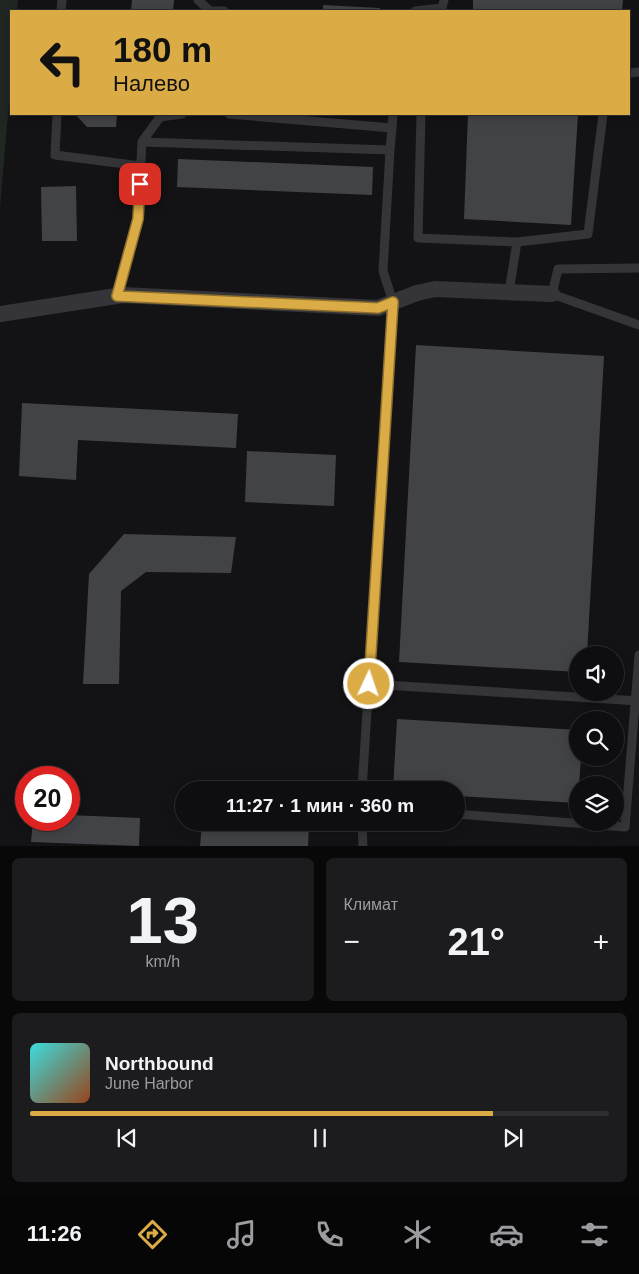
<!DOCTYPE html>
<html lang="ru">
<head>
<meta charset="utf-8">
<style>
	body { margin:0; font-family:Arial,sans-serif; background:#1c1c1e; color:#f1f3f6; height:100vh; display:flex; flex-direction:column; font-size:19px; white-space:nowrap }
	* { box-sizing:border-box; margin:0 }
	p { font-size:16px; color:#9b9c9f }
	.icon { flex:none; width:28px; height:28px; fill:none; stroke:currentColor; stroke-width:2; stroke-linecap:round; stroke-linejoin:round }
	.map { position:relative; height:846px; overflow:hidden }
	.sheet { display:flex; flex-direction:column; gap:12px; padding:12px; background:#080809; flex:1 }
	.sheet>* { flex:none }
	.hud { position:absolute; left:10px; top:10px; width:620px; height:105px; border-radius:0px; box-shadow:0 2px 12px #0003,0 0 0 1px #2e2e30; background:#dbac45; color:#111; overflow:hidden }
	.tools { position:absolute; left:569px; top:646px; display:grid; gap:10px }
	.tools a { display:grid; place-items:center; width:55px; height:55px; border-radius:50%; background:#0e0e10; box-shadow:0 2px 12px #0003,0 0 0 1px #2e2e30; font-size:25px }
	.speed { position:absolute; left:15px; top:766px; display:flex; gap:10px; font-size:25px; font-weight:700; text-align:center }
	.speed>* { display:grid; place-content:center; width:65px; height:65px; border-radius:50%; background:#0e0e10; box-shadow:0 2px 12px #0003,0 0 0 1px #2e2e30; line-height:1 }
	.speed .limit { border:8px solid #d22; background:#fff; color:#111 }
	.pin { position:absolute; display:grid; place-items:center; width:42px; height:42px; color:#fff; margin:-21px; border-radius:10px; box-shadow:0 2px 8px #0006 }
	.me { position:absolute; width:55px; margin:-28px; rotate:3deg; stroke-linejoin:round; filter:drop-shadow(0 0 4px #0008) }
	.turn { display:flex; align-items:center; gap:18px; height:105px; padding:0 20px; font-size:22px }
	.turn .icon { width:65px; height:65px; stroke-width:2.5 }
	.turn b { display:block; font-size:35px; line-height:42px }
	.big { font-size:38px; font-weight:600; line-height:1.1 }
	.sheet .tile { flex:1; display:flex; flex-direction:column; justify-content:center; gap:8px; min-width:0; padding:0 18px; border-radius:8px; background:#1c1c1e }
	.sheet .dial { align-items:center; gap:0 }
	.dial b { font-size:65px; line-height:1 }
	.song { display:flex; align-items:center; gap:15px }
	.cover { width:60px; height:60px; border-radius:8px; background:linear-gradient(135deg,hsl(180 70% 55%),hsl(20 70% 35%)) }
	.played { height:5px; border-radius:2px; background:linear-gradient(90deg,#dbac45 80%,#2e2e30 80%) }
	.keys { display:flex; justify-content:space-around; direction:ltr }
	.heat { display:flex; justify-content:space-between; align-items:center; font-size:28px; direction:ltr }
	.sheet .tiles { flex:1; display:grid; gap:12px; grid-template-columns:1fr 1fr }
	.tile:last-child { grid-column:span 2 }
	.trip { position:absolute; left:175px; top:781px; width:290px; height:50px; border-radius:25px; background:#0e0e10; box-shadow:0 2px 12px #0003,0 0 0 1px #2e2e30; font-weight:600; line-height:50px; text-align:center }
	.menu { display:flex; height:80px; justify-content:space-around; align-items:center; background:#060606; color:#9b9c9f }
	.menu .icon { width:35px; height:35px }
	.menu .selected { color:#dbac45 }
	.menu b { font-size:22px; color:#f1f3f6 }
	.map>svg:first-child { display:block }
	.green { fill:#202621 }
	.building { fill:#424347 }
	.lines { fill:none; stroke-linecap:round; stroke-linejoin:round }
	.lane { stroke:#353539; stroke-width:9 }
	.street { stroke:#353539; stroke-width:16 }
	.route-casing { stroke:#8e702d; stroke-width:12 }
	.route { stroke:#dbac45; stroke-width:9 }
</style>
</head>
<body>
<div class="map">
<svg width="639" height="847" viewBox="0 0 639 847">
	<rect width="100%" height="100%" fill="#131315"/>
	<path class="green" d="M0,0H18L17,11H11V79L0,208Z"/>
	<path class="building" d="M132,0H174L173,11H131Z
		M473,0H623L622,11H473Z
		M323,5L380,8V11H323Z
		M75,114H117L116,127H87Z
		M468,114H578L571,225L464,219Z
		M178,159L373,167L372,195L177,187Z
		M76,186L77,241H42L41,187Z
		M416,345L604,356L587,655H578V672L399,662Z
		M22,403L238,414L236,448L78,440L76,480L19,476Z
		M247,451L336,455L334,506L245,502Z
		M124,534L236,537L231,573L146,572L121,591L119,684H83L89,574Z
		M397,719L578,730V758H581L579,785H578V803L456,796V790H393Z
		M69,815L140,818L139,846L31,842L33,820H69Z
		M202,822L309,825L308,847H200Z"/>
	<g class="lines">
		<path class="lane" d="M198,0L210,11
			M61,11L62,0
			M210,11H224
			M415,11L442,8L444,0
			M629,73L639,72
			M57,114L55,155L141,166
			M229,114L392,128L393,114
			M421,114L418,238L517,242L588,234L603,114
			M142,142L160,117L182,114
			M390,150L392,128
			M639,268L558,269L552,294L639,325
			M509,292L517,242
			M117,296L138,219L142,142L390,150L383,271L393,302L362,790
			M369,684L639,701
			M456,814L625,827L639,655
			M362,822L363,847"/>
		<path class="street" d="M0,314L123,295L378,308L417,293L435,289L552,294"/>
	</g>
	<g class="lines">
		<defs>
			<path id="route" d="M140,184L138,219L117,296L378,308L393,302L369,684"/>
		</defs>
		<use href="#route" class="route-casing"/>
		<use href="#route" class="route"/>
	</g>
</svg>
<div class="tools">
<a><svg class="icon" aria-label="sound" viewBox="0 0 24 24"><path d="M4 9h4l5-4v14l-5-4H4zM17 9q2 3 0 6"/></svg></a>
<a><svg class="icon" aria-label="search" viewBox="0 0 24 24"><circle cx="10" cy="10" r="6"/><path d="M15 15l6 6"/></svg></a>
<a><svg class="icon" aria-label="layers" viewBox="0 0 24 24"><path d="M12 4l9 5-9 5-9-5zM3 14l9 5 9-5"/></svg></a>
</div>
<div class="speed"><div class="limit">20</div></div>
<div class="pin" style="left:140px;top:184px;background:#d93025"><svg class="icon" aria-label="arrive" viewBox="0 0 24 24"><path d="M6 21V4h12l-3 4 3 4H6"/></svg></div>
<svg class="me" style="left:369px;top:684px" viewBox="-20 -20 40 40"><circle r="17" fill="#dbac45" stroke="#fff" stroke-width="3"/><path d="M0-11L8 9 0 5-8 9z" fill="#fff"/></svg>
<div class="trip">11:27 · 1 мин · 360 m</div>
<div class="hud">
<div class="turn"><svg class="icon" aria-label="left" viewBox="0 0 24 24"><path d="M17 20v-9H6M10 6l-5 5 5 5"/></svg><div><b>180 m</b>Налево</div></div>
</div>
</div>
<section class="sheet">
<div class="tiles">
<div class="tile dial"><b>13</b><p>km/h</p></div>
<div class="tile"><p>Климат</p>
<div class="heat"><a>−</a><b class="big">21°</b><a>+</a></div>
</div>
<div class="tile">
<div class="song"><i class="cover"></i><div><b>Northbound</b><p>June Harbor</p></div></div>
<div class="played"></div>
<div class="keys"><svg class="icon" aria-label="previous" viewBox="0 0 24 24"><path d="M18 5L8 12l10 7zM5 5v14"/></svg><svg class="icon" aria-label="pause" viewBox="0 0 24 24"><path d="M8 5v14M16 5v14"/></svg><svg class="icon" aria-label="next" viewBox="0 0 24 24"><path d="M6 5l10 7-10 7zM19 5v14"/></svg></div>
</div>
</div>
</section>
<nav class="menu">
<b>11:26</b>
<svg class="icon selected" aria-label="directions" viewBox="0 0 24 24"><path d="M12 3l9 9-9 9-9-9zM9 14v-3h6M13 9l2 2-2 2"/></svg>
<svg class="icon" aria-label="music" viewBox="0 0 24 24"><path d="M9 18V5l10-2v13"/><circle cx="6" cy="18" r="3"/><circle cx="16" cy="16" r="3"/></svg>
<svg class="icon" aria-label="phone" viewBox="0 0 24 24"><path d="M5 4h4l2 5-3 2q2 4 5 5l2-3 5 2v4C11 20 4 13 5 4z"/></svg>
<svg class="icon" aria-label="climate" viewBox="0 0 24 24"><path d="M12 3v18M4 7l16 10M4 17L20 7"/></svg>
<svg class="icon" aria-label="car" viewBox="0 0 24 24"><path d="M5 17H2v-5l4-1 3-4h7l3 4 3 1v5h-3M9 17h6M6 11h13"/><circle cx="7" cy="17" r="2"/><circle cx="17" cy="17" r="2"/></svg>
<svg class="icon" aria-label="filters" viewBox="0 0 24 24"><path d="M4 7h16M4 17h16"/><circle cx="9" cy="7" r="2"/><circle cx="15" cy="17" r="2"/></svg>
</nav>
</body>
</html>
